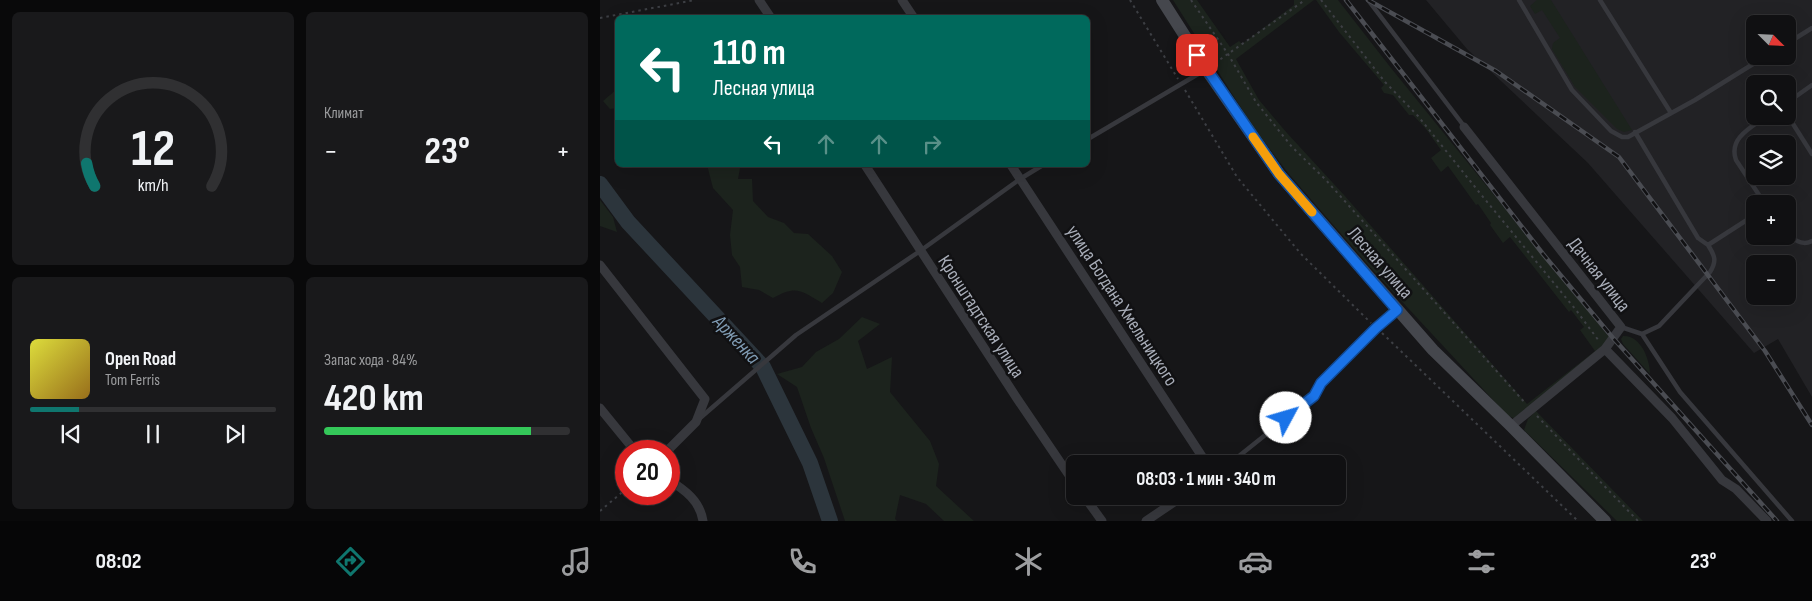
<!DOCTYPE html>
<html lang="ru">
<head>
<meta charset="utf-8">
<style>
	body { margin:0; font-family:"Sofia Sans Condensed",sans-serif; background:#19191b; color:#f1f3f6; height:100vh; display:flex; flex-direction:column; font-size:19px; white-space:nowrap }
	* { box-sizing:border-box; margin:0 }
	p { font-size:16px; color:#9c9d9f }
	.icon { flex:none; width:28px; height:28px; fill:none; stroke:currentColor; stroke-width:2; stroke-linecap:round; stroke-linejoin:round }
	.map { position:relative; flex:1; overflow:hidden }
	.drawer { display:flex; flex-direction:column; gap:12px; padding:12px; background:#09090a; width:600px }
	.drawer>* { flex:none }
	.banner { position:absolute; left:15px; top:15px; width:475px; height:152px; border-radius:8px; box-shadow:0 5px 20px #0002,0 0 0 1px #303032; background:#00695c; color:#fff; overflow:hidden }
	.needle { width:32px; rotate:114deg }
	.tools { position:absolute; left:1146px; top:15px; display:grid; gap:10px }
	.tools a { display:grid; place-items:center; width:50px; height:50px; border-radius:8px; background:#101012; box-shadow:0 5px 20px #0002,0 0 0 1px #303032; font-size:25px }
	.speed { position:absolute; left:15px; top:440px; display:flex; gap:10px; font-size:25px; font-weight:700; text-align:center }
	.speed>* { display:grid; place-content:center; width:65px; height:65px; border-radius:50%; background:#101012; box-shadow:0 5px 20px #0002,0 0 0 1px #303032; line-height:1 }
	.speed .limit { border:8px solid #d22; background:#fff; color:#111 }
	.pin { position:absolute; display:grid; place-items:center; width:42px; height:42px; color:#fff; margin:-21px; border-radius:10px; box-shadow:0 2px 8px #0006 }
	.me { position:absolute; width:55px; margin:-28px; rotate:51deg; stroke-linejoin:round; filter:drop-shadow(0 0 4px #0008) }
	.turn { display:flex; align-items:center; gap:18px; height:105px; padding:0 15px; font-size:22px }
	.turn .icon { width:65px; height:65px; stroke-width:2.5 }
	.turn b { display:block; font-size:35px; line-height:42px }
	.lanes { display:flex; align-items:center; height:48px; padding:0 15px; background:#0003; justify-content:center; gap:25px; direction:ltr }
	.lanes .off { opacity:.35 }
	.big { font-size:38px; font-weight:700; line-height:1.1 }
	.drawer .card { flex:1; display:flex; flex-direction:column; justify-content:center; gap:8px; min-width:0; padding:0 18px; border-radius:8px; background:#19191b }
	.drawer .dial { align-items:center; gap:0 }
	.dial svg { height:130px; overflow:visible; fill:none; stroke:#303032; stroke-width:7; stroke-linecap:round; text-anchor:middle }
	.dial text { fill:#f1f3f6; stroke:none }
	.song { display:flex; align-items:center; gap:15px }
	.cover { width:60px; height:60px; border-radius:8px; background:linear-gradient(135deg,hsl(60 70% 55%),hsl(40 70% 35%)) }
	.played { height:5px; border-radius:2px; background:linear-gradient(90deg,#0f766e 20%,#303032 20%) }
	.keys { display:flex; justify-content:space-around; direction:ltr }
	.heat { display:flex; justify-content:space-between; align-items:center; font-size:28px; direction:ltr }
	.charge { height:8px; border-radius:4px; background:linear-gradient(90deg,#34c759 84%,#303032 0) }
	.drawer .tiles { flex:1; display:grid; gap:12px; grid-template-columns:repeat(2,1fr) }
	.trip { position:absolute; left:466px; top:455px; width:280px; height:50px; border-radius:8px; background:#101012; box-shadow:0 5px 20px #0002,0 0 0 1px #303032; font-weight:700; line-height:50px; text-align:center }
	.menu { display:flex; height:80px; justify-content:space-around; align-items:center; background:#060607; color:#9c9d9f }
	.menu .icon { width:35px; height:35px }
	.menu .active { color:#0f766e }
	.menu b { font-size:22px; color:#f1f3f6 }
	main { display:flex; flex:1; min-height:0 }
	.map>svg:first-child { display:block }
	.built { fill:#222225; fill-rule:evenodd }
	.green { fill:#1c231d }
	.lines { fill:none; stroke-linecap:round; stroke-linejoin:round }
	.river { stroke:#2c353c; stroke-width:16 }
	.path { stroke:#3d3f44; stroke-width:2; stroke-dasharray:2.5 4; stroke-linecap:butt }
	.lane { stroke:#37383d; stroke-width:4.5 }
	.street { stroke:#37383d; stroke-width:9 }
	.secondary { stroke:#45474d; stroke-width:12 }
	.rail-casing { stroke:#4a4c52; stroke-width:4.5 }
	.rail { stroke:#111113; stroke-width:2.5; stroke-dasharray:8; stroke-linecap:butt }
	.route-casing { stroke:#114b97; stroke-width:12 }
	.route { stroke:#1a73e8; stroke-width:9 }
	.slow { stroke:#f59e0b; stroke-width:9 }
	.labels { text-anchor:middle; stroke-width:5; stroke-linejoin:round; paint-order:stroke }
	.street-label { font-size:19px; fill:#a8adb8; stroke:#111113 }
	.water-label { font-size:20px; font-style:italic; fill:#7f9bb3; stroke:#111113 }
</style>
</head>
<body>
<main>
<section class="drawer">
<div class="tiles">
<div class="card dial"><svg viewBox="0 0 100 80">
<path d="M14 69A42 42 0 1 1 86 69"/>
<path d="M14 69A42 42 0 0 1 9 55" stroke="#0f766e"/>
<text x="50" y="56" font-size="32" font-weight="700">12</text>
<text x="50" y="72" font-size="11">km/h</text>
</svg></div>
<div class="card"><p>Климат</p>
<div class="heat"><a>−</a><b class="big">23°</b><a>+</a></div>
</div>
<div class="card">
<div class="song"><i class="cover"></i><div><b>Open Road</b><p>Tom Ferris</p></div></div>
<div class="played"></div>
<div class="keys"><svg class="icon" aria-label="previous" viewBox="0 0 24 24"><path d="M18 5L8 12l10 7zM5 5v14"/></svg><svg class="icon" aria-label="pause" viewBox="0 0 24 24"><path d="M8 5v14M16 5v14"/></svg><svg class="icon" aria-label="next" viewBox="0 0 24 24"><path d="M6 5l10 7-10 7zM19 5v14"/></svg></div>
</div>
<div class="card"><p>Запас хода · 84%</p><b class="big">420 km</b><div class="charge"></div></div>
</div>
</section>
<div class="map">
<svg width="1212" height="521" viewBox="0 0 1212 521">
	<rect width="100%" height="100%" fill="#161618"/>
	<path class="built" d="M826,0H1212V397L1178,339L1154,353L988,163L867,49ZM1155,24H1188V56H1155ZM1155,84H1188V116H1155ZM1155,144H1188V176H1155ZM1155,204H1188V236H1155ZM1155,264H1188V296H1155Z"/>
	<path class="green" d="M573,0H597L630,47L639,41L642,44L694,5V0H714L636,59L659,100L687,133L744,195L927,404L995,351L980,330L984,327L971,310L969,312L910,237L903,243L890,225L891,223L878,204L876,205L848,166L841,172L831,158L841,150L826,129L813,115H809L793,95L784,93L781,88L784,85L739,32L716,0H738L791,68L1010,338L1001,348L916,419L908,416L769,266L688,173L653,127Z
		M937,0H951L1032,130L1024,132L1017,129L975,87L952,49L953,43L960,38L942,10L935,14L930,6Z
		M17,89V108L10,109L3,101Z
		M107,165H143L140,168L138,179H152L153,201L168,217L184,223L194,233L208,234L232,256L242,272L233,293L222,303C201,290 196,285 173,298L159,290L142,287L140,267L132,255L130,235L133,210L113,188Z
		M0,200L13,217L17,232L0,226Z
		M262,317L280,324L258,341L267,369L292,357L290,392L330,441L339,464L336,486L374,521H344L326,504L300,495L295,519L297,521H245L224,458L211,428L197,387L177,374L202,367L216,352L239,339Z
		M1023,336C1041,335 1050,360 1050,374L1023,344L1021,339Z
		M936,411L1043,521H1017L924,430L928,419Z"/>
	<g class="lines">
		<path class="river" d="M0,184L28,222L163,367L210,463L230,521"/>
		<path class="path" d="M530,0L578,79
			M591,0L628,54L656,102L692,147L725,179L926,404
			M721,0L785,82L818,116L879,192L976,310L999,341
			M0,18L95,0
			M615,63L705,0
			M585,90L637,177L701,254L771,323
			M782,333L978,521
			M937,416L1038,521
			M0,511L26,489"/>
		<path class="lane" d="M768,0L864,126
			M919,0L972,90L1011,131L1022,137H1028L1095,100L1166,56
			M1000,0L1071,113
			M1188,43L1212,28
			M1188,102L1212,85
			M1188,116L1212,154
			M1035,132L1098,238L1108,245L1150,218
			M488,139L605,70
			M1165,204L1136,160C1128,138 1152,127 1167,116
			M1188,234C1194,240 1203,246 1212,241
			M1021,327L1042,334L1059,326L1110,272C1117,261 1115,256 1108,245
			M1042,334L1080,392L1192,521
			M99,419L196,335L320,251L420,179L443,165
			M629,464L714,396L721,383L776,328L797,310"/>
		<path class="street" d="M159,0L171,18
			M302,0L314,18
			M864,127L1021,327L1005,349L1072,418L1122,480L1136,489L1167,521
			M265,165L418,400L475,484
			M411,165L607,464
			M0,265L105,399L96,422L67,451
			M0,408L35,451
			M911,426L1005,349
			M69,480C85,490 100,501 103,521
			M484,496L502,521
			M546,521L583,496"/>
		<path class="secondary" d="M562,0L606,69L679,174L833,350L911,426L1005,521"/>
		<defs>
			<path id="rail" d="M746,0L943,254L1013,338L1177,521
				M768,0L896,71L1019,157L1165,351L1212,425"/>
		</defs>
		<use href="#rail" class="rail-casing"/>
		<use href="#rail" class="rail"/>
	</g>
	<g class="lines">
		<defs>
			<path id="route" d="M597,55L679,174L797,310L776,328L721,383L714,396L686,418"/>
		</defs>
		<use href="#route" class="route-casing"/>
		<use href="#route" class="route"/>
		<path class="slow" d="M653,137L679,174L712,212"/>
	</g>
	<g class="labels">
		<g class="street-label">
			<text transform="translate(781 262) rotate(49)" y="7">Лесная улица</text>
			<text transform="translate(1000 274) rotate(52)" y="7">Дачная улица</text>
			<text transform="translate(523 305) rotate(57)" y="7">улица Богдана Хмельницкого</text>
			<text transform="translate(382 316) rotate(57)" y="7">Кронштадтская улица</text>
		</g>
		<g class="water-label">
			<text transform="translate(137 339) rotate(47)" y="7">Арженка</text>
		</g>
	</g>
</svg>
<div class="tools">
<a><svg class="needle" viewBox="-14 -14 28 28"><path d="M0-13l5 13h-10z" fill="#e53935"/><path d="M0 13l5-13h-10z" fill="#9c9d9f"/></svg></a>
<a><svg class="icon" aria-label="search" viewBox="0 0 24 24"><circle cx="10" cy="10" r="6"/><path d="M15 15l6 6"/></svg></a>
<a><svg class="icon" aria-label="layers" viewBox="0 0 24 24"><path d="M12 4l9 5-9 5-9-5zM3 14l9 5 9-5"/></svg></a>
<a>+</a>
<a>−</a>
</div>
<div class="speed"><div class="limit">20</div></div>
<div class="pin" style="left:597px;top:55px;background:#d93025"><svg class="icon" aria-label="arrive" viewBox="0 0 24 24"><path d="M6 21V4h12l-3 4 3 4H6"/></svg></div>
<svg class="me" style="left:686px;top:418px" viewBox="-20 -20 40 40"><circle r="19" fill="#fff"/><path d="M0-13L10 11 0 6-10 11z" fill="#1a73e8"/></svg>
<div class="trip">08:03 · 1 мин · 340 m</div>
<div class="banner">
<div class="turn"><svg class="icon" aria-label="left" viewBox="0 0 24 24"><path d="M17 20v-9H6M10 6l-5 5 5 5"/></svg><div><b>110 m</b>Лесная улица</div></div>
<div class="lanes"><svg class="icon" aria-label="left" viewBox="0 0 24 24"><path d="M17 20v-9H6M10 6l-5 5 5 5"/></svg><svg class="icon off" aria-label="ahead" viewBox="0 0 24 24"><path d="M12 20V5M6 11l6-6 6 6"/></svg><svg class="icon off" aria-label="ahead" viewBox="0 0 24 24"><path d="M12 20V5M6 11l6-6 6 6"/></svg><svg class="icon off" aria-label="right" viewBox="0 0 24 24"><path d="M7 20v-9h11M14 6l5 5-5 5"/></svg></div>
</div>
</div>
</main>
<nav class="menu">
<b>08:02</b>
<svg class="icon active" aria-label="directions" viewBox="0 0 24 24"><path d="M12 3l9 9-9 9-9-9zM9 14v-3h6M13 9l2 2-2 2"/></svg>
<svg class="icon" aria-label="music" viewBox="0 0 24 24"><path d="M9 18V5l10-2v13"/><circle cx="6" cy="18" r="3"/><circle cx="16" cy="16" r="3"/></svg>
<svg class="icon" aria-label="phone" viewBox="0 0 24 24"><path d="M5 4h4l2 5-3 2q2 4 5 5l2-3 5 2v4C11 20 4 13 5 4z"/></svg>
<svg class="icon" aria-label="climate" viewBox="0 0 24 24"><path d="M12 3v18M4 7l16 10M4 17L20 7"/></svg>
<svg class="icon" aria-label="car" viewBox="0 0 24 24"><path d="M5 17H2v-5l4-1 3-4h7l3 4 3 1v5h-3M9 17h6M6 11h13"/><circle cx="7" cy="17" r="2"/><circle cx="17" cy="17" r="2"/></svg>
<svg class="icon" aria-label="filters" viewBox="0 0 24 24"><path d="M4 7h16M4 17h16"/><circle cx="9" cy="7" r="2"/><circle cx="15" cy="17" r="2"/></svg>
<b>23°</b>
</nav>
</body>
</html>
